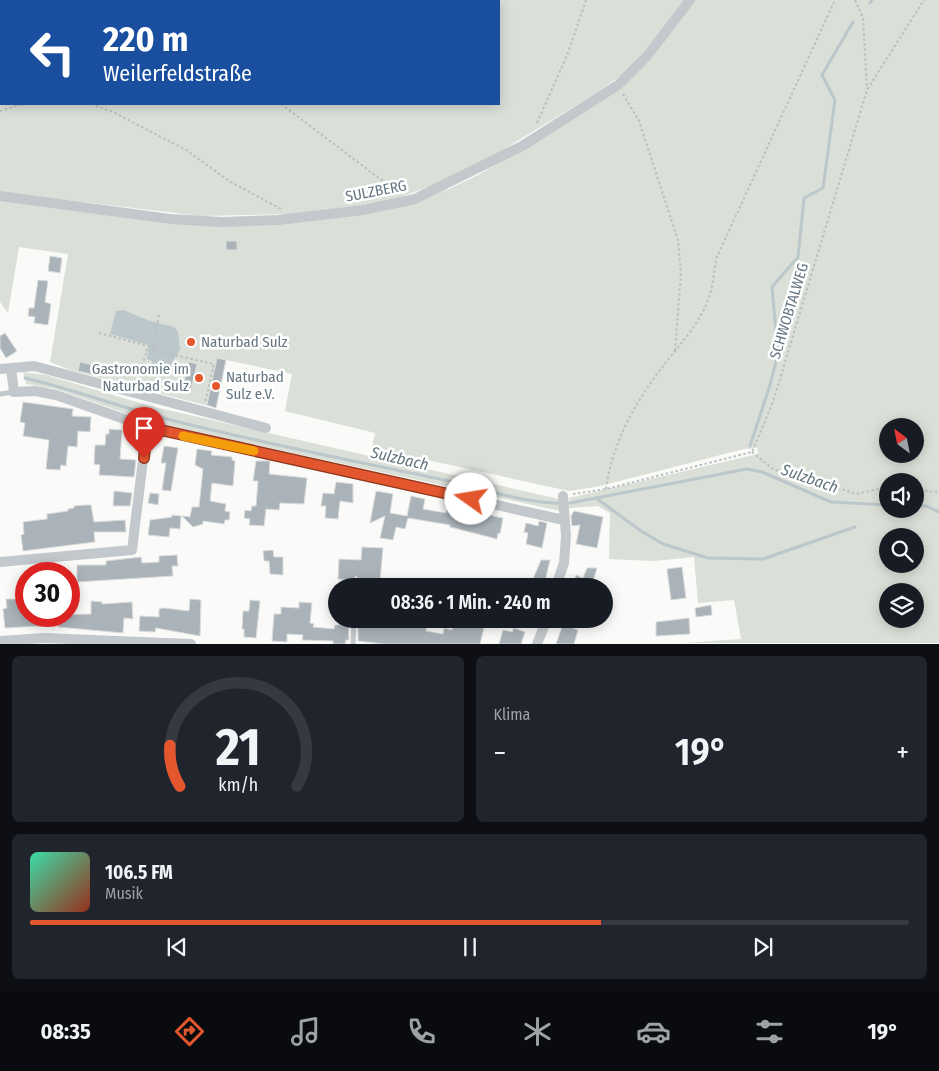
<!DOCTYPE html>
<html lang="de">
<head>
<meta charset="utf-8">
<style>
	body { margin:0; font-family:"Fira Sans Condensed",sans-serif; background:#20242c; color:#f1f3f6; height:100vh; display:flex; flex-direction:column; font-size:19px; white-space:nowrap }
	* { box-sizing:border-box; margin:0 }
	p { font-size:16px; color:#9ea1a6 }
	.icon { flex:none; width:28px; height:28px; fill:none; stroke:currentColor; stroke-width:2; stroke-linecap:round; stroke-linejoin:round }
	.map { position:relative; height:644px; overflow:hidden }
	.drawer { display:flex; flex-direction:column; gap:12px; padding:12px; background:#0d0f14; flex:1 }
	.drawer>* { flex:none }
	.hud { position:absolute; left:0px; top:0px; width:500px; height:105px; box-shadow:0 2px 12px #0003; background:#1a4fa0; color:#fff; overflow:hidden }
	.needle { width:32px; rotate:328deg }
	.buttons { position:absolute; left:879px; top:418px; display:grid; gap:10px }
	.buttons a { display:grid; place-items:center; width:45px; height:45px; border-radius:50%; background:#171b24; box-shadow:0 2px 12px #0003; font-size:25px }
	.speed { position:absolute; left:15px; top:562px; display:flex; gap:10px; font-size:25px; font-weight:700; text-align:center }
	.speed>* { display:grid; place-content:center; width:65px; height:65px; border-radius:50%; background:#171b24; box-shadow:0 2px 12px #0003; line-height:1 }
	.speed .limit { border:8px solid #d22; background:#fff; color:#111 }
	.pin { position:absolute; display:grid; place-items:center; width:42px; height:42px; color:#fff; margin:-51px -21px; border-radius:50% 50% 50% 0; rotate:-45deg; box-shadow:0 0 5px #0007 }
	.pin .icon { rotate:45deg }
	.me { position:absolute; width:55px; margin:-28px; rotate:283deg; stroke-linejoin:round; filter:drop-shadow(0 0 4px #0008) }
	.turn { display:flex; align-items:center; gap:18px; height:105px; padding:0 20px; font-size:22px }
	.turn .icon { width:65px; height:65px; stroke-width:2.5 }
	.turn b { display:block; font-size:35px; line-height:42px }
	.big { font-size:38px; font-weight:600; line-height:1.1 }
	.drawer .widget { flex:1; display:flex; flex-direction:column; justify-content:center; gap:8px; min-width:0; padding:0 18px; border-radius:8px; background:#20242c }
	.drawer .dial { align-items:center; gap:0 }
	.dial svg { height:130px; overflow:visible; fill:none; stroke:#363941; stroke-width:7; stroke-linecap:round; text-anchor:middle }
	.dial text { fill:#f1f3f6; stroke:none }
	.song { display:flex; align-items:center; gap:15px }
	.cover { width:60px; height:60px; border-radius:8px; background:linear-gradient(135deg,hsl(160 70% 55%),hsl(10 70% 35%)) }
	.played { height:5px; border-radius:2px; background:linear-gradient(90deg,#e4572e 65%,#363941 65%) }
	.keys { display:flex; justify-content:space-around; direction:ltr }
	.heat { display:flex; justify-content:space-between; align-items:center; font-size:28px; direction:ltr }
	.drawer .tiles { flex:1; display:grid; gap:12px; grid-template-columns:1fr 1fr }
	.widget:last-child { grid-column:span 2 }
	.trip { position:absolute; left:328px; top:578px; width:285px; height:50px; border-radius:25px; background:#171b24; box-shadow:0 2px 12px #0003; font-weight:600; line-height:50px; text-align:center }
	.tab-bar { display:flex; height:80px; justify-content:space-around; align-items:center; background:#090b0e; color:#9ea1a6 }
	.tab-bar .icon { width:35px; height:35px }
	.tab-bar .on { color:#e4572e }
	.tab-bar b { font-size:22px; color:#f1f3f6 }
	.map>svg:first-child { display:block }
	.green { fill:#dadfd7; fill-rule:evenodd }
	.water { fill:#bbc7cb }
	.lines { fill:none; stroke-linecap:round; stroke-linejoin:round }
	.stream { stroke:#bbc7cb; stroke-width:3 }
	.building { fill:#aab3b9; stroke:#dcdcda }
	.path { stroke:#bbbfc2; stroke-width:2; stroke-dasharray:2.5 2.5; stroke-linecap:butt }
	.lane { stroke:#c3c8cc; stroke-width:5 }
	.street { stroke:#c3c8cc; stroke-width:10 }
	.route-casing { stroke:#94391e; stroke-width:12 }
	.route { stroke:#e4572e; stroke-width:9 }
	.slow { stroke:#f59e0b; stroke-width:9 }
	.poi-dot { fill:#e4572e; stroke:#fff; stroke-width:2 }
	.labels { text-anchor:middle; stroke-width:5; stroke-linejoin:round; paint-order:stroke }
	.street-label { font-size:15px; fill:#657683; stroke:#fff }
	.poi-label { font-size:15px; fill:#657683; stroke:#fff; text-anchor:start }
	.water-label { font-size:16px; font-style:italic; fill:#60757c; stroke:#fff }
</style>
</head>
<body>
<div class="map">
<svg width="939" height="644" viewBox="0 0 939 644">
	<rect width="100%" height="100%" fill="#fafaf8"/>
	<path class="green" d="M0,0H684L643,53L623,74L596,93L475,167L446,181L400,197L363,205L290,214L200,216L0,192ZM1,1H499V104H1Z
		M695,0H939V643H684L741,639L734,600L698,603L694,557L654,561L609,559L610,513L598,506L569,508V498L758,454L757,448L744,449L596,487L569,491L372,448L375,433L285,411L292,374L226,360L216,408L70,370L50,362L68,254L19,247L8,313L0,302V200L169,224L403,205L449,189L480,174L601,100L687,11ZM888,426H915V454H888ZM888,481H915V509H888ZM888,536H915V564H888ZM888,591H915V619H888Z
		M23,372L46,375L150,406L559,499L560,511L151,422L56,389L26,384Z"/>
	<path class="water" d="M123,310L150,321L174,327L178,332L180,349L171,365H151L152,361L147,359L149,345L110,334L116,311Z"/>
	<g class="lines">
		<path class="stream" d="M870,3L872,0
			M25,378C72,389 116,406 163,418C256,442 350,460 444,480C485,489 528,505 570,503L747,469L762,472L831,502L888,505
			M750,446L770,385L778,354L772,287L798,257L804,198L823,188L835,100L822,75L853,22
			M596,498L641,531L663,544L708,558L763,559L855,527
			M915,506H926L939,512"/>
	</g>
	<path class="building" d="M226,241H237V250H226Z
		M50,256L62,258L60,273L48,271Z
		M38,280L48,281L45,302L51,304L48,325L34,323L35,317L28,316L29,308H34Z
		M5,333L17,351L6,358L0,348V336Z
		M217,358L226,360L216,408L207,405Z
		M80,362L98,366L96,375L78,371Z
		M189,362L197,364L191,389L183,387Z
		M23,402L73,409L72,416L91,417L90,432L78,431L77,447L68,446L66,466L61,465L60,470L46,469L49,440L23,436L25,423L20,422Z
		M109,429L122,430L120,459L136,460L134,477L99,475L100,465L94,464L95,445H105L106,434H109Z
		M164,446L178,448L171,491L162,490L166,463H161Z
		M197,449L212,451L211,455L232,457V460L235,461L233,486L212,483L210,501L226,504L225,511L230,512L229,520H225L224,524L203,521V524L193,527L182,516L190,517L192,507H199L203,469L195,465Z
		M256,461H270L269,474L307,478L304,504L280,503L279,510L266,509L264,526L249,525L250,519L244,518L245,510L251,511L252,506H256L258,481H253Z
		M336,482L353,484V503L340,501L338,519L325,518L326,506H321L323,493L334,494Z
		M114,491L132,493L130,506H113Z
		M376,491L393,494L390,513L407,516L411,496L425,499L423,509L446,513L448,504L451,502L485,510L484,514L503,518L500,534L498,533L497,539L450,527V525L408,518L405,529L396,527L393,540L380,538L385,516L370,523Z
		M150,493L159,494L158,505L148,503Z
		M84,505H91L94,522L125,520L126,532H94L95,542L23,551L21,535L24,534L23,522L47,519V514L68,511V509L74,508V506Z
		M574,511L603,517L597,548L576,544L580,525L572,526L571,516Z
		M172,515L181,516L180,529L170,528L169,537L148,535L150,520L172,517Z
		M539,521L547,523L542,548L526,544L528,533L524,532L526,523L538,526Z
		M362,547L383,548L380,581L360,580L356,576L352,580L338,579L339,559L361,560Z
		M273,550L274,557H283V575L270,574L269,561H264L263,551Z
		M177,555L178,566H172L173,576L77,582V565H106V561L141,557L142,563L159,562V556Z
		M541,560H550L544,586H530Z
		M682,567L686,598L671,600L667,569Z
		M587,568H597L593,581L604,586H572L576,575L583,578Z
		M26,594V616L91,614V601L102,602V604L132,602L133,619L124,618L123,633L58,627V625L5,628L3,609L7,608L6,599H18V595Z
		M190,599L201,600L200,636L156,628L155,632L139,631L140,616L159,617V609L164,608L189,611Z
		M250,600L260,601L256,638L244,637V629H242L243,611H249Z
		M299,602L312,603L310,623L314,624L313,627L334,629L335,625H339L340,619H348L349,640H346L345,644H333V641L302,640L303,635L287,634V642L272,641L274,614H281V607L299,608Z
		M711,605L712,615L696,617L695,608Z
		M689,618L690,634L656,636V622Z
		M365,619L392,623V619H421L420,621L427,622L426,631L443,634L444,628L452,630L453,621L484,628L480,644H384L358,641V622L365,623Z
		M564,621L575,624L573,628L578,630L574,644H556Z
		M514,628L525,632L521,644H499L503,630L512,632Z"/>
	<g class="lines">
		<path class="path" d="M855,0L863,18L867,89
			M129,1L132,0
			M450,1L451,0
			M0,39H1
			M0,46H1
			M623,94L639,121L678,240L681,273L675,351
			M91,104L113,112L186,150L229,181L281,209
			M281,104L380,179L403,192
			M0,111L23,104
			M537,123L568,53L586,0
			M159,315L152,350L214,364L205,403
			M99,333L152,347
			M140,375L148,346
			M752,452L773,469L808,483L833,486L856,494L888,487
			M606,489C613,436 642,391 675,351C688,335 701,319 708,300C713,288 714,272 716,259L835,0
			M915,490L939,492
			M573,494L606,489L752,452L773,402L867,90L924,0"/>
		<path class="lane" d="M0,394L14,392
			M356,586V580
			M353,644L354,619"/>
		<path class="street" d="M0,196L170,219L222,222L278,220L363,210L415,199L522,146L618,85L647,56L690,0
			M0,369L34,366L266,428
			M11,369L14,392L35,391L56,395L147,427L564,520
			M0,562L132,550L147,427
			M556,586L564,563L566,536L563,496
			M0,641L44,638L191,644
			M537,644L547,619"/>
	</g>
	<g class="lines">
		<defs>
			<path id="route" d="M144,458L147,427L471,499"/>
		</defs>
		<use href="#route" class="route-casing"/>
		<use href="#route" class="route"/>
		<path class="slow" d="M183,436L254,451"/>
	</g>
	<g class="poi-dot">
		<circle cx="191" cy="342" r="5"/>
		<circle cx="199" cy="378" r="5"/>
		<circle cx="216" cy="386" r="5"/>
	</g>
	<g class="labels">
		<g class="street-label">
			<text transform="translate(376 191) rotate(-11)" y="5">SULZBERG</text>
			<text transform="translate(789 311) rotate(-73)" y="5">SCHWOBTALWEG</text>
		</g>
		<g class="poi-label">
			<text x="201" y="347">Naturbad Sulz</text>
			<text x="189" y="374" text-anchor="end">Gastronomie im<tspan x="189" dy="17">Naturbad Sulz</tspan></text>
			<text x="226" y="382">Naturbad<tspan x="226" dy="17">Sulz e.V.</tspan></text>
		</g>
		<g class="water-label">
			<text transform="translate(400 458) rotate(13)" y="6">Sulzbach</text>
			<text transform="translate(810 478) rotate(19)" y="6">Sulzbach</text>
		</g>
	</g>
</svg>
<div class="buttons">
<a><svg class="needle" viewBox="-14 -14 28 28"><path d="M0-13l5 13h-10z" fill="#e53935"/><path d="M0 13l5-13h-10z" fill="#9ea1a6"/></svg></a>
<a><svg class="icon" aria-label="sound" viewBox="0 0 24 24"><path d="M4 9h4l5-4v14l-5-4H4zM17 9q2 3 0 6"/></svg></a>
<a><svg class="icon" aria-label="search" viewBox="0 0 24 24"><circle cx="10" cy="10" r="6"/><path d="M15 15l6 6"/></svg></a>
<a><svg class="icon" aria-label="layers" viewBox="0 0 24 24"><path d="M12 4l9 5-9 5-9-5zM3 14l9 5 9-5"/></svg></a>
</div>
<div class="speed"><div class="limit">30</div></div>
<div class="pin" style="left:144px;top:458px;background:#d93025"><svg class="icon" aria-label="arrive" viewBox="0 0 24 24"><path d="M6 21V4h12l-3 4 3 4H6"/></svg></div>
<svg class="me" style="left:471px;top:499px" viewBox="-20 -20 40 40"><circle r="19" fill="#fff"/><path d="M0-13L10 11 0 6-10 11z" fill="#e4572e"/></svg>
<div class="trip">08:36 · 1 Min. · 240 m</div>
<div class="hud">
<div class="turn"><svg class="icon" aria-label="left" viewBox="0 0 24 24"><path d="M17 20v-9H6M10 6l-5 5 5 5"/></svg><div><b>220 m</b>Weilerfeldstraße</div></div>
</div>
</div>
<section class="drawer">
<div class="tiles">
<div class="widget dial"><svg viewBox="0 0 100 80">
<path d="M14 69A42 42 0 1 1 86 69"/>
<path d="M14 69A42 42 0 0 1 8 44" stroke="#e4572e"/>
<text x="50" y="56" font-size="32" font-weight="700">21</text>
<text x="50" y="72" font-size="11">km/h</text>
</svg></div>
<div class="widget"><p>Klima</p>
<div class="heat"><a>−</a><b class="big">19°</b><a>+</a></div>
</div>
<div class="widget">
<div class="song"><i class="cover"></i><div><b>106.5 FM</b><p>Musik</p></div></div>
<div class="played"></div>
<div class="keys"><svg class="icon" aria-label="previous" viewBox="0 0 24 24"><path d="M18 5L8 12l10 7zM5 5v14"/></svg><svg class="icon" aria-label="pause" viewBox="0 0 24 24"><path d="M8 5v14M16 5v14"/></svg><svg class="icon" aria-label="next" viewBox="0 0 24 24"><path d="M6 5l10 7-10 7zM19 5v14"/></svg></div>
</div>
</div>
</section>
<nav class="tab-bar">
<b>08:35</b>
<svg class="icon on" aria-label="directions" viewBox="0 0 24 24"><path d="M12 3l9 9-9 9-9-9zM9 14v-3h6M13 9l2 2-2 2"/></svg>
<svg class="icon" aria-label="music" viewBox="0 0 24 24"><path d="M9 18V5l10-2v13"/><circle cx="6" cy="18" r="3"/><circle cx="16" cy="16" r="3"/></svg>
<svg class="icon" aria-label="phone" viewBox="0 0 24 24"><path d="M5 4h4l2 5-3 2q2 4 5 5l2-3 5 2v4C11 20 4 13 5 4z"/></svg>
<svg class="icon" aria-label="climate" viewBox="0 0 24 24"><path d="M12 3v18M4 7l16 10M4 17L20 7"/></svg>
<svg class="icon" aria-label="car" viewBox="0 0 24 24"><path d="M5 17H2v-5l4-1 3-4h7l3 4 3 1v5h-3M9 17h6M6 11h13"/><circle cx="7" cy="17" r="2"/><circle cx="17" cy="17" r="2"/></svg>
<svg class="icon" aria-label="filters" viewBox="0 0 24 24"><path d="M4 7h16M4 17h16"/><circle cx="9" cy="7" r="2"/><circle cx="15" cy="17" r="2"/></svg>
<b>19°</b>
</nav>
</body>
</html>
